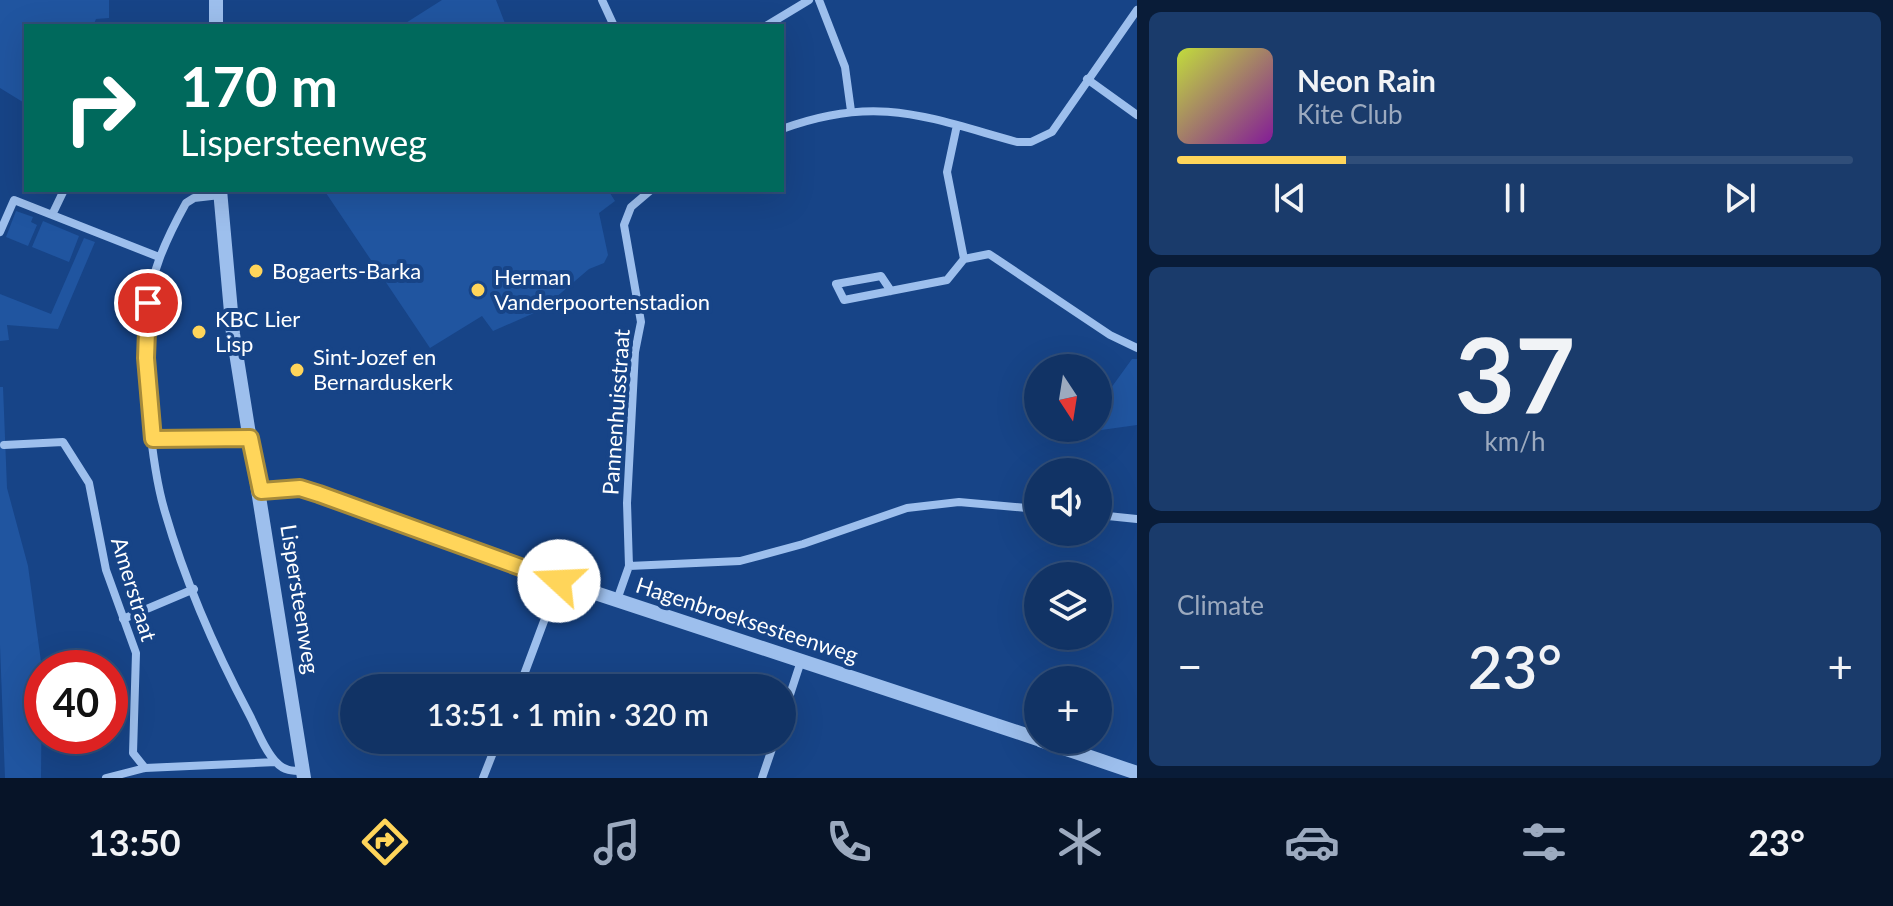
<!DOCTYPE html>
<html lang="en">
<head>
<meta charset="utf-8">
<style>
	body { margin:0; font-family:Lato,sans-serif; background:#1a3b6b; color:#f1f3f6; height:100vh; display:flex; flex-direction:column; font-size:30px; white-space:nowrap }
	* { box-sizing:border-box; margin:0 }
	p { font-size:26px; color:#9caabf }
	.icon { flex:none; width:44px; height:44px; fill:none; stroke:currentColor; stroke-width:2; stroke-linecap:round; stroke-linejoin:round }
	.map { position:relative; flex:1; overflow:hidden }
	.details { display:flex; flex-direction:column; gap:12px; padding:12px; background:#091c38; width:756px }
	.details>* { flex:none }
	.guide { position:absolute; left:24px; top:24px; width:760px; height:168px; border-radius:0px; box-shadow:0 8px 32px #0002,0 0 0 2px #304e79; background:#00695c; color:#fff; overflow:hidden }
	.needle { width:52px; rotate:168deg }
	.controls { position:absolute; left:1024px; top:354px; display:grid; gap:16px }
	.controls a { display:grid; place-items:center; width:88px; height:88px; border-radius:50%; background:#113365; box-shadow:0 8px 32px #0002,0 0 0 2px #304e79; font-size:40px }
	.speed { position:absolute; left:24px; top:650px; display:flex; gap:16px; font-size:40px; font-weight:700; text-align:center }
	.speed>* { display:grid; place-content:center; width:104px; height:104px; border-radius:50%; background:#113365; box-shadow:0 8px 32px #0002,0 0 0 2px #304e79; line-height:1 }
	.speed .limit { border:12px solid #d22; background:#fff; color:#111 }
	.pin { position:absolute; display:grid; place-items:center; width:68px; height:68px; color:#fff; margin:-34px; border:4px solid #fff; border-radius:50%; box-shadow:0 2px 8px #0007 }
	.me { position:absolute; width:88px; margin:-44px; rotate:290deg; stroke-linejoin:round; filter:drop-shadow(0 0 6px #0008) }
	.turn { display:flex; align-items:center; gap:28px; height:168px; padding:0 24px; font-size:36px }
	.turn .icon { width:104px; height:104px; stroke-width:2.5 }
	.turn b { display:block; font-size:56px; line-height:68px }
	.big { font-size:60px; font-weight:600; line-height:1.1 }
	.details .tile { flex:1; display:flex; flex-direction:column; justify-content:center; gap:12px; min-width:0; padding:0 28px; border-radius:12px; background:#1a3b6b }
	.details .dial { align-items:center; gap:0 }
	.dial b { font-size:104px; line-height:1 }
	.song { display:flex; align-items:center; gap:24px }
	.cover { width:96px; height:96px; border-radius:12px; background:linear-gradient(135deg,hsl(70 70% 55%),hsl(290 70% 35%)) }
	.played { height:8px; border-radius:4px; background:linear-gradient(90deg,#ffd55a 25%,#304e79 25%) }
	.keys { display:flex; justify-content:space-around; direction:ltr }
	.heat { display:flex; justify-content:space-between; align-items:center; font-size:44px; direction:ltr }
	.trip { position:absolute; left:340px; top:674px; width:456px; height:80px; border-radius:40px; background:#113365; box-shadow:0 8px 32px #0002,0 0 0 2px #304e79; font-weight:600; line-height:80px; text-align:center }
	.tabs { display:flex; height:128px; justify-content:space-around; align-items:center; background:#071428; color:#9caabf }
	.tabs .icon { width:56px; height:56px }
	.tabs .current { color:#ffd55a }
	.tabs b { font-size:36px; color:#f1f3f6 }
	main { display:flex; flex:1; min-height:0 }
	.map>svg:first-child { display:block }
	.green { fill:#2055a0 }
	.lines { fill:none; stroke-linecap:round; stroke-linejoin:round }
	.minor { stroke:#9dbfed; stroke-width:8 }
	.tertiary { stroke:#9dbfed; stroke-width:14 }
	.route-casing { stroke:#a68a3a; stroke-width:20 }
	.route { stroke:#ffd55a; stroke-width:14 }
	.poi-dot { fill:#ffd55a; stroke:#174487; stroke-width:3 }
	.labels { text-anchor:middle; stroke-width:8; stroke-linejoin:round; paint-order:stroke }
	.poi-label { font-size:22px; fill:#fff; stroke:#174487; text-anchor:start }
	.street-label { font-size:22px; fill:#fff; stroke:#174487 }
</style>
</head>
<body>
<main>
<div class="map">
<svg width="1137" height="778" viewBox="0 0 1137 778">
	<rect width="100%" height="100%" fill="#174487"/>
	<path class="green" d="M0,0H109V18L96,19L93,26H26V104L0,88Z
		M442,0H496L506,26H401Z
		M324,190H608L615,201L599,213L608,255L604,263L589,269L541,310L493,331L482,316L430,348Z
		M16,211L33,217L31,222L37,225L28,246L6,237Z
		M43,221L79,236L69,262L32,247Z
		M84,238L95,242L58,329L7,325L9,340L0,341V294L51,314Z
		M1132,359H1137V425L1094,431L1092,428H1098V406Z
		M0,387H3L7,488L28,566L42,669L41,778H5L0,645Z"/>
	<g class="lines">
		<path class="minor" d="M602,0L614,26
			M819,0L845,67L851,111
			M766,26L809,0
			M1087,79L1137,115
			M957,125L947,172L964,259
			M782,129C877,94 926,117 1017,142H1031L1052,132L1137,10
			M220,195L194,198L186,203C166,239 149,276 146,318C142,365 151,466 165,512C185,581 215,650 249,714C257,729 264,750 276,762C284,771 292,771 304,771
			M52,215L64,190
			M0,232L14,200L159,257
			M891,291L881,276L836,284L844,300L947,280L964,259L989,254L1110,335L1137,348
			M153,439L250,438
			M4,445L63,442L89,483L106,570L136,653L133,753L145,768
			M1098,515L1137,519
			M629,566L740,561L803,544L907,508L959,502L1038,509
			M617,600L629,566L627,503L635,352L641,322L624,225L631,207L651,190
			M123,619L194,589
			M519,688L559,581
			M782,719L801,661
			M106,778L145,768L276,762
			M483,778L498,740
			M762,778L775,740"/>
		<path class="tertiary" d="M216,0V26
			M220,190L233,334L304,778
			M261,491L300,488L319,494L559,581L1038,739
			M1040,740L1137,773"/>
	</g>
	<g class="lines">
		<defs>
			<path id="route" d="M148,303L146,358L153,439L250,438L261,491L300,488L319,494L559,581"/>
		</defs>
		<use href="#route" class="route-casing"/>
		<use href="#route" class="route"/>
	</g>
	<g class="poi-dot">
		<circle cx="256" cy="271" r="8"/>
		<circle cx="478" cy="290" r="8"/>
		<circle cx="199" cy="332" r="8"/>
		<circle cx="297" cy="370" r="8"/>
	</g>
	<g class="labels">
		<g class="poi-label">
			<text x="272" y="279">Bogaerts-Barka</text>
			<text x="494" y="285">Herman<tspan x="494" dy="25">Vanderpoortenstadion</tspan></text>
			<text x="215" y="327">KBC Lier<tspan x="215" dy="25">Lisp</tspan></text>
			<text x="313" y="365">Sint-Jozef en<tspan x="313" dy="25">Bernarduskerk</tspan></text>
		</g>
		<g class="street-label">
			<text transform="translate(616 412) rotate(-86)" y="8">Pannenhuisstraat</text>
			<text transform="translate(134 589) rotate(73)" y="8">Amerstraat</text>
			<text transform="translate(300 599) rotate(81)" y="8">Lispersteenweg</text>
			<text transform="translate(747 620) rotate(18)" y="8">Hagenbroeksesteenweg</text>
		</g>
	</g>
</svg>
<div class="controls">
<a><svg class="needle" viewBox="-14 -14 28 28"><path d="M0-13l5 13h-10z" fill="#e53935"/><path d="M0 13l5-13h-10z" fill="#9caabf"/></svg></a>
<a><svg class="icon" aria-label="sound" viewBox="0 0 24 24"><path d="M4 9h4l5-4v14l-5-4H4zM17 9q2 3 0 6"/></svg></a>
<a><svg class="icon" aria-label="layers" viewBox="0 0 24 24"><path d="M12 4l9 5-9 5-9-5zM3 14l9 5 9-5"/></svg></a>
<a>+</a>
</div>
<div class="speed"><div class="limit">40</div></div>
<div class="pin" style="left:148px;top:303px;background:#d93025"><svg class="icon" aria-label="arrive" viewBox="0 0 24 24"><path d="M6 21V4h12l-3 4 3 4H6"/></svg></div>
<svg class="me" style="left:559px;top:581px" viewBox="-20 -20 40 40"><circle r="19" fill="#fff"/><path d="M0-13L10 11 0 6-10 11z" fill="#ffd55a"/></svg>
<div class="trip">13:51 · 1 min · 320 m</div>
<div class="guide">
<div class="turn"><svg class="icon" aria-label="right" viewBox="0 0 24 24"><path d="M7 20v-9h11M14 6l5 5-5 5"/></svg><div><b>170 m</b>Lispersteenweg</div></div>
</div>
</div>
<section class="details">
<div class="tile">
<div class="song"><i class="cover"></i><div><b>Neon Rain</b><p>Kite Club</p></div></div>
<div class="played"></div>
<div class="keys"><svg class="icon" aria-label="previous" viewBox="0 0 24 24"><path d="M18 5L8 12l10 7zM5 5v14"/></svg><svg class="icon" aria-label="pause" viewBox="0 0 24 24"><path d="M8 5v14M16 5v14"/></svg><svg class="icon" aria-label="next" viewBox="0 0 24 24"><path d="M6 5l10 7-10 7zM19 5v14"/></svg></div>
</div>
<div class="tile dial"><b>37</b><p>km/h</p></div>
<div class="tile"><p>Climate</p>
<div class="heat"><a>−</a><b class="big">23°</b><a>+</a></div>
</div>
</section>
</main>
<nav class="tabs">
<b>13:50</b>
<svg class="icon current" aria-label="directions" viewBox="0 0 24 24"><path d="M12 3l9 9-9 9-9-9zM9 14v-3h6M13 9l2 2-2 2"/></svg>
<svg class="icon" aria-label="music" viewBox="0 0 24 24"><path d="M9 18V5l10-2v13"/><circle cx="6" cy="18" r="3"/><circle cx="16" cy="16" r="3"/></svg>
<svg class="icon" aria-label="phone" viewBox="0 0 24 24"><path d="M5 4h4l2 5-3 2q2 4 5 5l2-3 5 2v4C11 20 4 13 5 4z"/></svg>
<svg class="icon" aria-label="climate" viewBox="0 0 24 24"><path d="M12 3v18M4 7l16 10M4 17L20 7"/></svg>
<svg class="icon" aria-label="car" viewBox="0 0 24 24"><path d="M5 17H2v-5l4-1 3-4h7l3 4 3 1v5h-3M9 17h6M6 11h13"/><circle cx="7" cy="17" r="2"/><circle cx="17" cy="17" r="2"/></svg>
<svg class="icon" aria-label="filters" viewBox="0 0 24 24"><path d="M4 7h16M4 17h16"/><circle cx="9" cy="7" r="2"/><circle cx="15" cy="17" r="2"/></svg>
<b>23°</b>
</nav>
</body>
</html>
